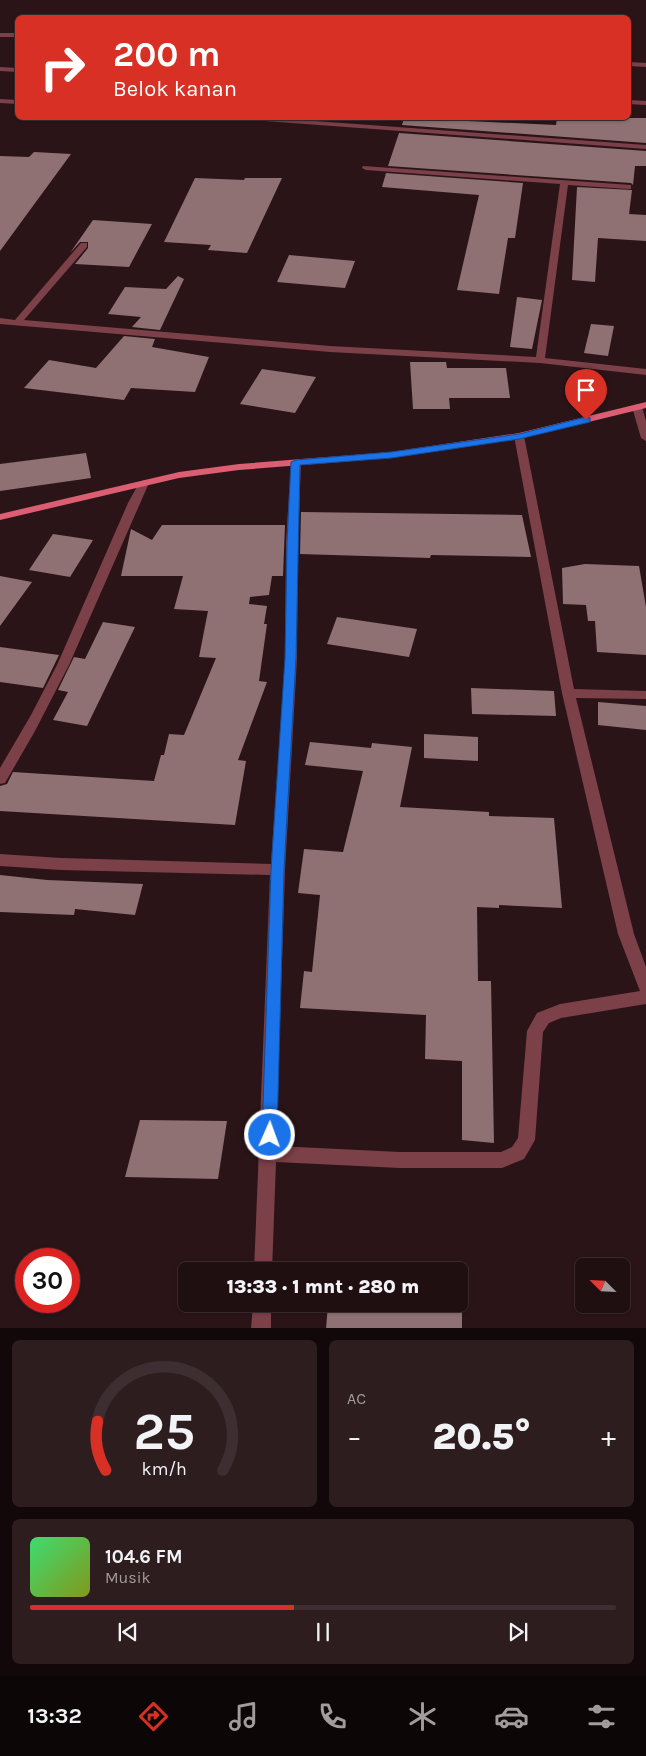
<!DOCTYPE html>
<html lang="id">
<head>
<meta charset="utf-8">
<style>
	body { margin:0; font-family:Karla,sans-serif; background:#2d1d1f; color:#f1f3f6; height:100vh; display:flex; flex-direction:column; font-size:19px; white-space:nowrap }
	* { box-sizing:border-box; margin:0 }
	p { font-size:16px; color:#a29c9f }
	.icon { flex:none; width:28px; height:28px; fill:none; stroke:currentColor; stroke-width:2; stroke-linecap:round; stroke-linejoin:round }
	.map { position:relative; height:1328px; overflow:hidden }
	.side { display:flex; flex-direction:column; gap:12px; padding:12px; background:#120809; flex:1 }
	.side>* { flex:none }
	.top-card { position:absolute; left:15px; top:15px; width:616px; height:105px; border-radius:8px; box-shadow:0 1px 4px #0004,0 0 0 1px #3d2f31; background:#d93025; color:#fff; overflow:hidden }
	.needle { width:32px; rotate:294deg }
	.controls { position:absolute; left:575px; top:1258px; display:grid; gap:10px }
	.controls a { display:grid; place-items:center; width:55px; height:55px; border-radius:8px; background:#200f11; box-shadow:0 1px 4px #0004,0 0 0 1px #3d2f31; font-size:25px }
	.speed { position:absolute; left:15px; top:1248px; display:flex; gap:10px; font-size:25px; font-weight:700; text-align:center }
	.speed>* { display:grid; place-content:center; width:65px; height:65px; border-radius:50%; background:#200f11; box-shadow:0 1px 4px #0004,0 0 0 1px #3d2f31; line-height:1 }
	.speed .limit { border:8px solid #d22; background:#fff; color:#111 }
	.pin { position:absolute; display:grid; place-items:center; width:42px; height:42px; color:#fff; margin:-51px -21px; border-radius:50% 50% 50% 0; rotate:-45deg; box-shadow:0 0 5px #0007 }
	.pin .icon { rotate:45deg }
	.me { position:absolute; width:55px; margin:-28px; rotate:2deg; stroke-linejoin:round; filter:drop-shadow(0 0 4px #0008) }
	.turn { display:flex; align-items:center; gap:18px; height:105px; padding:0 15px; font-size:22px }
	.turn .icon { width:65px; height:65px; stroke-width:2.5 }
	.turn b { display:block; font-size:35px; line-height:42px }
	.big { font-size:38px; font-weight:800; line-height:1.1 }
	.side .widget { flex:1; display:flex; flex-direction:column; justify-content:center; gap:8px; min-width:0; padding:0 18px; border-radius:8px; background:#2d1d1f }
	.side .dial { align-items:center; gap:0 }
	.dial svg { height:130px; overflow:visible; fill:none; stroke:#3d2f31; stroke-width:7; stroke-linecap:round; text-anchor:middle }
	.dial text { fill:#f1f3f6; stroke:none }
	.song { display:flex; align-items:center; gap:15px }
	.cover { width:60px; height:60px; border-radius:8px; background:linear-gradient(135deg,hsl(140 70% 55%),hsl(70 70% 35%)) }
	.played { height:5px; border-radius:2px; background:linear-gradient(90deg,#d93025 45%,#3d2f31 45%) }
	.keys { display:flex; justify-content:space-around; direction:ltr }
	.heat { display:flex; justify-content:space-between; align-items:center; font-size:28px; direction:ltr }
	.side .tiles { flex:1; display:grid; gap:12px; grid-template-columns:1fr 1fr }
	.widget:last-child { grid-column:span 2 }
	.trip { position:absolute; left:178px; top:1262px; width:290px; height:50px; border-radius:8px; background:#200f11; box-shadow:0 1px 4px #0004,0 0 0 1px #3d2f31; font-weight:800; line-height:50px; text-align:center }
	.tabs { display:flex; height:80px; justify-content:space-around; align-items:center; background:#0d0607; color:#a29c9f }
	.tabs .icon { width:35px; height:35px }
	.tabs .selected { color:#d93025 }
	.tabs b { font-size:22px; color:#f1f3f6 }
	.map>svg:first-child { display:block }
	.building { fill:#8f7173 }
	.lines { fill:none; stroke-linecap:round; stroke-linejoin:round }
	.minor { fill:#7c4048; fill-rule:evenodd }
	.primary { fill:#db5e73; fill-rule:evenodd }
	.route { fill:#1a73e8; stroke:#114b97 }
</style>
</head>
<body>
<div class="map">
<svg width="646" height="1329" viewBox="0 0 646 1329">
	<rect width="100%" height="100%" fill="#2b1417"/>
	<path class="building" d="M404,118L556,125L557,118H646V143L402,125Z
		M399,133L646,151V166H635L633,185L631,183L388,166Z
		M34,152L71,154L0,251V156L29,157Z
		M386,173L523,183L515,238H508L499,294L457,290L479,195L382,187Z
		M195,178L244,180L245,178H282L247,253L208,250L211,245L164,242Z
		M577,187L632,190L629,214L646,215V241L598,238L595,282L572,280Z
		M93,220L152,224L129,267L75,264L88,248V242H80L70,253Z
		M289,255L355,261L345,288L277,282Z
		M178,276L184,279L160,330L132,327L141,317L108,314L125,287L166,289Z
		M517,297L542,300L532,349L510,347Z
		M591,324L614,326L608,356L584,353Z
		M124,336L155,339L152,347L209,357L195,392L131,388L124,400L24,388L49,360L96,368Z
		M410,362H446L447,368H506L510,398H449L450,409H413Z
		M262,369L316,377L295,413L240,404Z
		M86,453L91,478L0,491V464Z
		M301,512L522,515L531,557L431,555L430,558L300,554Z
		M162,525H285L283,576H272L269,595L250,597L249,604L267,606L264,624H267L259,681L267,682L238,760L246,761L235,825L0,811V786L7,784L13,772L154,781L161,755H164L169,734L184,735L216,658L199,657L208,611L174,609L183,576H121L131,529L152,540Z
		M53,534L93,540L70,577L29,570Z
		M585,564L639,566L646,607V655L597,652L595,621H588L586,605L563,604L562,568Z
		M0,576L32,582L0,626Z
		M337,617L417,629L409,657L327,644Z
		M103,622L135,627L87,726L53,720L68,692L58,690L74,657L85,659Z
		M0,647L59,655L43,688L0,682Z
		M471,688L554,691L556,716L472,714Z
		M598,702L646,706V730L598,725Z
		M424,734L478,737V761L424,758Z
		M310,742L371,748L372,743L412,747L400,807L489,812V816L554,818L562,908L499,905V908L477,907L478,981H491L494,1143L462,1140V1061L425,1059L426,1015L300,1008L304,971L312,972L320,895L298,893L304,849L343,852L363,771L305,765Z
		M0,875L47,880L143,884L135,915L75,909L74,915L0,912Z
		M140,1120L227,1121L218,1179L125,1177Z
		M328,1304H462V1329H326Z"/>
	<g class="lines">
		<path class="minor" d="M0,33H18V37H0Z
			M629,62L646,63V67L629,66Z
			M0,67L18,68V72L0,71Z
			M0,99L18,100V104L0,103Z
			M629,100L646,101V105L629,104Z
			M248,118H274L646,145V149L252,120Z
			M363,166L631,185V189H628L568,185L545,358L646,369V375L540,363L330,352L0,324V318L15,320L81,243H87V247L24,320L330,346L536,357L560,184L366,170L362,168Z
			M637,404L642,407L646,421V441L641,438L632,407Z
			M519,433L524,436L574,689L646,691V699L576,698L634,934L646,967V1004L561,1018L549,1023L543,1032L535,1140L524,1159L502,1168H400L276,1162L272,1271H254L270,875L61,870L0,866V854L61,858L271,864L285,658L286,542L291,462L292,460H300L301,462L298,542L297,658L285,870L276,1146L400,1152H501L512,1147L518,1138L527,1031L537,1013L560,1004L640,991L618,934L562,693L514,436Z
			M144,480L149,483L69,665L35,731L5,783L0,784V768L31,715L57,665L128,503L139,483Z
			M253,1304H271V1329H251Z"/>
		<path class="primary" d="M646,402V408L519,439L391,458L239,470L179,478L0,520V514L179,472L239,464L391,452L519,433Z"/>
	</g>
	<path class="route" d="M586,417L590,418V422L519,439L391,458L300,465L296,658L284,870L277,1135L275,1140L270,1142L264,1140L262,1135L271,870L285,658L287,542L291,462L296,460L391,452L519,434Z"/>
</svg>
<div class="controls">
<a><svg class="needle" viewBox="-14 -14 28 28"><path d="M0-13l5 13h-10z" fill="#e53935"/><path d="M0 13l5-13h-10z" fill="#a29c9f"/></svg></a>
</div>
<div class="speed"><div class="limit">30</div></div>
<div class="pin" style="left:586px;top:420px;background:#d93025"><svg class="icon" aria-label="arrive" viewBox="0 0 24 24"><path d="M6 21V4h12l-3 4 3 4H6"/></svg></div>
<svg class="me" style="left:270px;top:1135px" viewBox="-20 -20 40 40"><circle r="17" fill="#1a73e8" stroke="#fff" stroke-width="3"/><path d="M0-11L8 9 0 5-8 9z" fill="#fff"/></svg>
<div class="trip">13:33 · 1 mnt · 280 m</div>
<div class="top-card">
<div class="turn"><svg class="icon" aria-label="right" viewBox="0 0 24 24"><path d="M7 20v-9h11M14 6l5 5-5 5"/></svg><div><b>200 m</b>Belok kanan</div></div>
</div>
</div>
<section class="side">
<div class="tiles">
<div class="widget dial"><svg viewBox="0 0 100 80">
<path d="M14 69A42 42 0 1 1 86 69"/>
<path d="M14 69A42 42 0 0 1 9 39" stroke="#d93025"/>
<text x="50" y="56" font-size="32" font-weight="700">25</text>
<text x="50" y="72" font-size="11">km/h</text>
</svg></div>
<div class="widget"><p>AC</p>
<div class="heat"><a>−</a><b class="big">20.5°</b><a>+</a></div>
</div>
<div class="widget">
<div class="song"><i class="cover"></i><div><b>104.6 FM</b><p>Musik</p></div></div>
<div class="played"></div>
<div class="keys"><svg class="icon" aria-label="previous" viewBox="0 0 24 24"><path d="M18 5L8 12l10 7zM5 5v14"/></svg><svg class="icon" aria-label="pause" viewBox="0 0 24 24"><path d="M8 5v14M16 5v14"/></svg><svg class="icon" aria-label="next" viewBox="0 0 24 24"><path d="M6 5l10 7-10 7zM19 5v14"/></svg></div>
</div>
</div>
</section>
<nav class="tabs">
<b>13:32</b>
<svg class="icon selected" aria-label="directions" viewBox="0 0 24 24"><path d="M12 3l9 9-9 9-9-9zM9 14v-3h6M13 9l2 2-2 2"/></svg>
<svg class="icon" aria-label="music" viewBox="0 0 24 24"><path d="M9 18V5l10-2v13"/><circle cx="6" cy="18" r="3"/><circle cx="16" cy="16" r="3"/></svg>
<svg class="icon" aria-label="phone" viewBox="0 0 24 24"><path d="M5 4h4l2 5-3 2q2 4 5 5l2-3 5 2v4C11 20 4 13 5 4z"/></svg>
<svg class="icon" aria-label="climate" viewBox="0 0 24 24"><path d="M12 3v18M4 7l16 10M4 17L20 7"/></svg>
<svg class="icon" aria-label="car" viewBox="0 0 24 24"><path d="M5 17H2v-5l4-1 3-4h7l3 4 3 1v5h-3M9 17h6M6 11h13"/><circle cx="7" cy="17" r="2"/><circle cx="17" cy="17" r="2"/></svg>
<svg class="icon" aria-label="filters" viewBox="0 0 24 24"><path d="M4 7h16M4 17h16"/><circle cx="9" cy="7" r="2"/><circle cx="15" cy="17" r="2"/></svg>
</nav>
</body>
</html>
